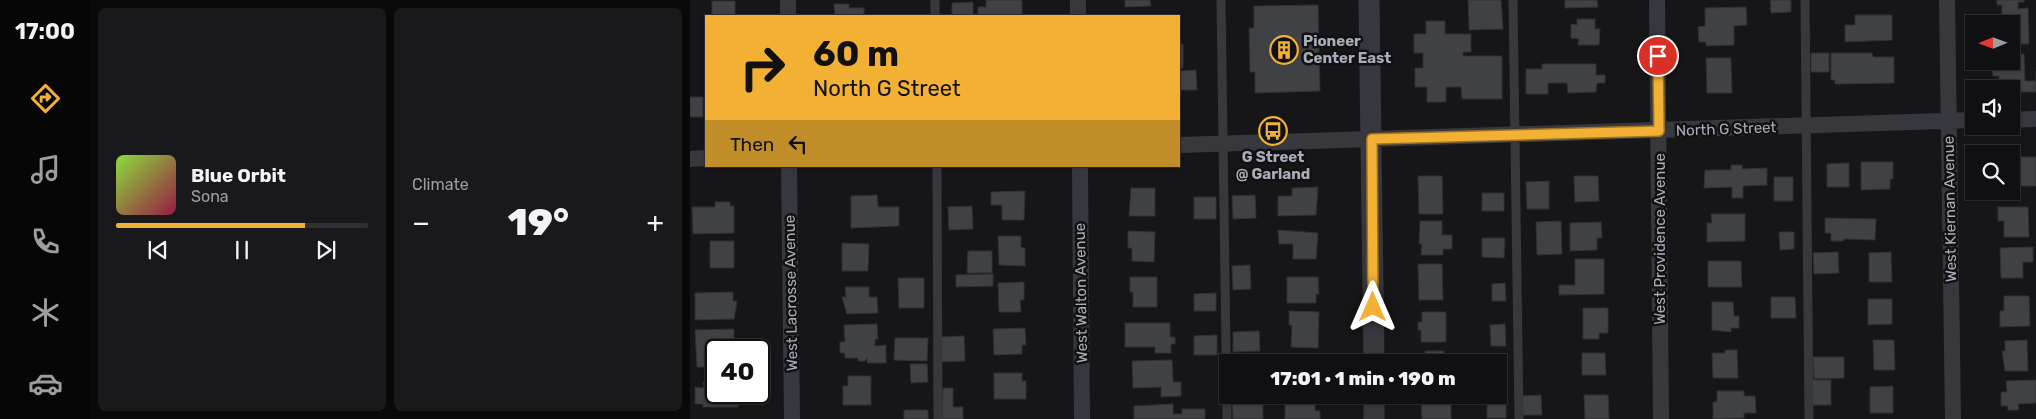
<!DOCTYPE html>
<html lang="en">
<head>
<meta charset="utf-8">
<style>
	body { margin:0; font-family:Rubik,sans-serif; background:#19191b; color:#f1f3f6; height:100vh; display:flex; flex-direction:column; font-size:19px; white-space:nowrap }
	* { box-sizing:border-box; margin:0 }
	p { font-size:16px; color:#9c9d9f }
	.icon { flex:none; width:28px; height:28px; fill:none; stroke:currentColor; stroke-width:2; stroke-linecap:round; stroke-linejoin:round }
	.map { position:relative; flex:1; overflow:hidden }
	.sheet { display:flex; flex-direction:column; gap:8px; padding:8px; background:#09090a; width:600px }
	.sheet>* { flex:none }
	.hud { position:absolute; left:15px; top:15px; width:475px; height:152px; border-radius:0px; box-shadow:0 1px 4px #0004,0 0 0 1px #303032; background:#f2b134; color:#111; overflow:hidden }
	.needle { width:32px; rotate:269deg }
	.tools { position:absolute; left:1275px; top:15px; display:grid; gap:10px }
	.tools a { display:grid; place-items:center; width:55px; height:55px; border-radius:0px; background:#101012; box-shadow:0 1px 4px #0004,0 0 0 1px #303032; font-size:25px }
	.speed { position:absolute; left:15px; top:339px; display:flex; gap:10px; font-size:25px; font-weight:700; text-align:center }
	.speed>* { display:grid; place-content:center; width:65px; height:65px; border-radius:50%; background:#101012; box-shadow:0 1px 4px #0004,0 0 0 1px #303032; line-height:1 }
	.speed .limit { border:2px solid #111; border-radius:8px; background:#fff; color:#111 }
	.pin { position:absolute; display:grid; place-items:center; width:42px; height:42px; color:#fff; margin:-21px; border:2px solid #fff; border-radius:50%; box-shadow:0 1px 5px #0007 }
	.me { position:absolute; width:55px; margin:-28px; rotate:0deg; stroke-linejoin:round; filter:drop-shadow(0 0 4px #0008) }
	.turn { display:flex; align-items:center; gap:18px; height:105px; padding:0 25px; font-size:22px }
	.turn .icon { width:65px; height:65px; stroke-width:2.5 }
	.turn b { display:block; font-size:35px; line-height:42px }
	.then { display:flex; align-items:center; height:48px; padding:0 25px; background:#0003; gap:10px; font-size:19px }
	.big { font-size:38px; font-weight:800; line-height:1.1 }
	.sheet .card { flex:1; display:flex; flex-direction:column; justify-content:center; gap:8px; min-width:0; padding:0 18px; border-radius:8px; background:#19191b }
	.song { display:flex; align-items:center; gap:15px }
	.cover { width:60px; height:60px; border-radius:8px; background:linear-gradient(135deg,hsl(90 70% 55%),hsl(340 70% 35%)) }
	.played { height:5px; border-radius:2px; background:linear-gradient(90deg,#f2b134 75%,#303032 75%) }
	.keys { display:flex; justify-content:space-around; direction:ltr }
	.heat { display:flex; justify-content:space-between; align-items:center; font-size:28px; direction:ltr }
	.sheet .tiles { flex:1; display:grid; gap:8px; grid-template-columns:repeat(2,1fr) }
	.trip { position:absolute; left:529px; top:354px; width:288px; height:50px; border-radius:0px; background:#101012; box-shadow:0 1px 4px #0004,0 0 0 1px #303032; font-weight:800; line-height:50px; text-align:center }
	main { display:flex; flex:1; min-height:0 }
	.tabs { display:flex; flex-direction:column; width:90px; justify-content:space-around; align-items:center; background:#060607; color:#9c9d9f }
	.tabs .icon { width:35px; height:35px }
	.tabs .selected { color:#f2b134 }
	.tabs b { font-size:22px; color:#f1f3f6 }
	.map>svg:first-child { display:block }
	.building { fill:#404145; stroke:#303034 }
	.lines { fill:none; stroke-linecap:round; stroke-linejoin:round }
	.service { stroke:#37383d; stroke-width:9 }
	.minor { stroke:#37383d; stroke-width:16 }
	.tertiary { stroke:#37383d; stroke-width:21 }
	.route-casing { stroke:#9d7322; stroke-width:12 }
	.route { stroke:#f2b134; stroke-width:9 }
	.labels { text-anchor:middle; stroke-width:5; stroke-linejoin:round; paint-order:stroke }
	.poi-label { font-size:15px; font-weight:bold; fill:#a8adb8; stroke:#111113; text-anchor:start }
	.street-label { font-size:15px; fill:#a8adb8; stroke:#111113 }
</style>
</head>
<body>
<main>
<nav class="tabs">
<b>17:00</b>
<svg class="icon selected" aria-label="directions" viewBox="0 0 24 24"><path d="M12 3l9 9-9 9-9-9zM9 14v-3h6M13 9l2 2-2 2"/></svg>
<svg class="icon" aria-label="music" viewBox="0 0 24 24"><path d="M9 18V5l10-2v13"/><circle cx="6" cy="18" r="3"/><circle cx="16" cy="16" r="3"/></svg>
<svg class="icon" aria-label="phone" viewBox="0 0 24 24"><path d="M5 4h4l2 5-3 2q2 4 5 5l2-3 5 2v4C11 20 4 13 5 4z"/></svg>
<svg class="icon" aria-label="climate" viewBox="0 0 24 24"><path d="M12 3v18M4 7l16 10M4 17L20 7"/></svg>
<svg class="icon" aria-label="car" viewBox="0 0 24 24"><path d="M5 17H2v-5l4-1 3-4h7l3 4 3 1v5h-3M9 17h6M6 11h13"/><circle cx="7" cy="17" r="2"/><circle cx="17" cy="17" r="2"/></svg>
</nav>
<section class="sheet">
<div class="tiles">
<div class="card">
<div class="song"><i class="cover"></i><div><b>Blue Orbit</b><p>Sona</p></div></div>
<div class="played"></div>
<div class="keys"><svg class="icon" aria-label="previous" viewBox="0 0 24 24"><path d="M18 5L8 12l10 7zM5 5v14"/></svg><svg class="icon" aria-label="pause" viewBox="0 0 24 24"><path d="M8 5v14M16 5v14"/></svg><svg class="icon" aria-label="next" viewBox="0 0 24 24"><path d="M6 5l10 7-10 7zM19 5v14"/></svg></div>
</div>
<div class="card"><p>Climate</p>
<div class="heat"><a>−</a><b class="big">19°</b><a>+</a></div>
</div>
</div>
</section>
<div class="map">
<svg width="1346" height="419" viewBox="0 0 1346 419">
	<rect width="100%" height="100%" fill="#161618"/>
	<path class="building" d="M296,0H332V16H288V7H296Z
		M435,0H460L461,6L435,7Z
		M778,0H811L813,29L779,30Z
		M875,0H907L908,7L875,8Z
		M1080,0H1101V12L1081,13Z
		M1307,0H1334V2H1328V9L1338,8L1339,44H1321V24H1312V5H1307Z
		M22,1H45V16H22Z
		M283,2V16H262V3Z
		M144,4H159V8H174V16H145Z
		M628,5L630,91L565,93V72H560L559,28H564V6Z
		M1056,7L1057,25L1044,26V45L1016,46V42H1009L1008,27L1015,26V8Z
		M1165,15H1202V40L1155,42V25H1165Z
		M887,19H905V29H910L909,45H888L889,39L881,38V24L887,25Z
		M736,21H755V34H781V52H773V56H812V99H772L771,87H756V102H737V87H725V68H733V53H724V34H736Z
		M489,44H493V68H489Z
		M1121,53H1139V72H1121Z
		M1141,53H1182L1183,57H1204V83L1145,84V80H1141Z
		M1321,54H1334L1335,81H1346V71V92H1328V85H1309V76H1303L1302,64L1321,61Z
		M1016,58H1041L1042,93H1017Z
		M852,64H906V75H915V83H907L906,92L878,93L877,83H858V94H836V69H852Z
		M506,70L507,90H489V71Z
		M0,97H13V117H0Z
		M1321,157H1346V186H1321Z
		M1171,162H1203V179H1200V189L1171,190Z
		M1159,163V187H1137V164Z
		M1041,165H1052V169L1077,168V185L1053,186V198H1042V187L1014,188L1015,170H1041Z
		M728,176H752L753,214H729Z
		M884,176H908L909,201L885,202Z
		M1084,177H1103V201H1084Z
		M859,181V209H837L836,182Z
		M628,187L626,215L588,216V196H602V188Z
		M441,188H465V216H439Z
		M335,191L334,220H312V205H301V192Z
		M792,193H814V211H792Z
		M187,195L188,207H209V226L161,228V196Z
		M565,195L566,218L543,219L542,196Z
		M504,197H526V219H504Z
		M25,202H40V206H44V233L3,234L2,207H25Z
		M282,206L283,229L259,230L258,207Z
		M1308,207H1338L1339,237H1314V221H1308Z
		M1021,214H1055V241L1017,242V223H1022Z
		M1135,218L1186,219L1185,240L1154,239L1153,241H1141V233H1135Z
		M730,221H752V235H762V249H753V255H731L732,244H729Z
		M871,221L872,254L847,255L846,222Z
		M911,222L912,238H907V250L880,251V223Z
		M588,230L628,233L626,259H603V244H589Z
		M438,231L465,232L464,262L442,261V248H438Z
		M1089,232H1104V249L1090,250Z
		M308,236H331V247L335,248V266L309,265Z
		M792,238H815L814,258L792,257Z
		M20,241H44V268H20Z
		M152,243L179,244L178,271H152Z
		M1343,247V262H1333V278H1311L1310,248Z
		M278,251H302V273H277Z
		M1148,252L1149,273L1124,274L1123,253Z
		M1201,252L1202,282H1179V253Z
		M885,259H914V294L869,295V285H885Z
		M1018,261H1051L1052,287H1018Z
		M728,264H752L753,300H729Z
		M560,265L561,289L543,290L542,266Z
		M303,274V286L266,287V275Z
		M440,277H467V307H443V292H440Z
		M597,277H628L629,294H626V303H597Z
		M208,278H234V308H209Z
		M334,282V300H330L331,312H309L308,283Z
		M815,283L816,301H802V284Z
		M155,287H179V297H187L188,313L157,314L152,297H156Z
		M43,292V301H47L44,319L5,320V293Z
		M526,293V311H504V294Z
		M1314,296H1339L1340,326L1310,327V311H1314Z
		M1081,297H1105L1106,318H1081Z
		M1178,299H1202V324L1178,325Z
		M1022,302H1043L1044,316H1049V328H1041V332L1022,330Z
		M893,308H918V333H909V339H893Z
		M599,311L629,312L628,348L601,347L602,325H599Z
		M732,312H756V342H731V330H728V322H732Z
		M435,323H480V337H485V344H481V353H465V347H435Z
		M187,324L188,339H185V346L196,345V363H177V358L175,361H168V358H155V353H150V342H155L154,325Z
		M815,324L816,346H801L800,325Z
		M335,328L336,345H332V354L304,355L303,329Z
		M44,329V350H26V367H7L5,330Z
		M569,331L570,351L543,352V332Z
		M527,335V355H504V336Z
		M274,336L275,361L251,362L250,337Z
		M205,338H238L237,361L204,360Z
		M1183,340H1204L1205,370H1184Z
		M1337,340L1338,371H1315L1312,351H1315V341Z
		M1035,350H1047L1048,378H1023L1022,353H1035Z
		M735,351H754V359H760L761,362H732V359H735Z
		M892,353H915L916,375H892Z
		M1123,357H1154V378L1124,379Z
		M482,360L483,382H491V396L471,397V387L443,388L442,361Z
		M603,360H629V362H603Z
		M220,364H237L238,382L221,383Z
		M304,373H332V381H336V399H304Z
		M158,376H181V405H153V386H158Z
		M1122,380H1141V405H1122Z
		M1346,380V403L1328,404L1329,410H1318V406H1311V392H1317L1316,381Z
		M13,382H26V392H48V407H13V404H5V387L14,388Z
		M1203,386V413H1180V387Z
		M253,388H263V407H273V419H252Z
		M1027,391H1054V396H1065L1066,413H1054V418L1023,419V402H1027Z
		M851,395L852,415H832L831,396Z
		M894,395H918L919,419H895Z
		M573,397V419H543L542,398Z
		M797,398H816V418H797Z
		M731,401H761V419H732Z
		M595,403H625V411H630V419H595Z
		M483,404V414H492V409H515V419H444V406Z
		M214,410H238V419H214Z"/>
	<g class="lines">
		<path class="service" d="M245,0V16
			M531,0L537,419
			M823,0L829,419
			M1115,0L1119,419
			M247,166L248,419"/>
		<path class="minor" d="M98,0V16
			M388,0V16
			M967,0L971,419
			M1257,0L1263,419
			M1321,120L1346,119
			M489,145L1284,120
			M0,159L16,158
			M99,166L102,419
			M390,166L392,419"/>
		<path class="tertiary" d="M679,0L684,362
			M684,395V419"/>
	</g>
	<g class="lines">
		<defs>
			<path id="route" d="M683,307L682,139L969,131L968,56"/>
		</defs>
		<use href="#route" class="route-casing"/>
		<use href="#route" class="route"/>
	</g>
	<defs>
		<symbol id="building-ring" viewBox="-11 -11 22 22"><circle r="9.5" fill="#111113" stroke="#f2b134" stroke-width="1.5"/><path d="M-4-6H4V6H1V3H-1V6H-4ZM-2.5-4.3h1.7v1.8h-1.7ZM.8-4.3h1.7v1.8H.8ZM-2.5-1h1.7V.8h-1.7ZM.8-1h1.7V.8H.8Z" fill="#f2b134"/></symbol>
		<symbol id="bus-ring" viewBox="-11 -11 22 22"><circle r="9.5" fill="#111113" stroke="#f2b134" stroke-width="1.5"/><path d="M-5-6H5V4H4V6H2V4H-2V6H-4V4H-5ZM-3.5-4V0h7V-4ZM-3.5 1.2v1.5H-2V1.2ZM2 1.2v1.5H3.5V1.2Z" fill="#f2b134"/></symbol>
	</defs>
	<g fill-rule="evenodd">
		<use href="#building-ring" x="578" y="34" width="32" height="32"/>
		<use href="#bus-ring" x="567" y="115" width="32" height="32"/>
	</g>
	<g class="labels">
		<g class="poi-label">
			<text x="613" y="46">Pioneer<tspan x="613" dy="17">Center East</tspan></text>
			<text x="583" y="162" text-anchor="middle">G Street<tspan x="583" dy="17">@ Garland</tspan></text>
		</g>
		<g class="street-label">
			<text transform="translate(1036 129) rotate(-2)" y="5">North G Street</text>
			<text transform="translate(1260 209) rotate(-91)" y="5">West Kiernan Avenue</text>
			<text transform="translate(970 239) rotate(-90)" y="5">West Providence Avenue</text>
			<text transform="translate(101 293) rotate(-91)" y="5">West Lacrosse Avenue</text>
			<text transform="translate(391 293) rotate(-91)" y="5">West Walton Avenue</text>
		</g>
	</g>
</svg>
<div class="tools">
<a><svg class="needle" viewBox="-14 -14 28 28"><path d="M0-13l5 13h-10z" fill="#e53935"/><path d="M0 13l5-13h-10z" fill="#9c9d9f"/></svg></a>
<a><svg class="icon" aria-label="sound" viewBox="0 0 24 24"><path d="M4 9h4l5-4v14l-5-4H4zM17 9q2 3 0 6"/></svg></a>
<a><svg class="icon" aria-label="search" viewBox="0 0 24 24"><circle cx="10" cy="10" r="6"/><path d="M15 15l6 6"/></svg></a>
</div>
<div class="speed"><div class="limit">40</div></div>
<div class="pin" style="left:968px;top:56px;background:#d93025"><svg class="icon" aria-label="arrive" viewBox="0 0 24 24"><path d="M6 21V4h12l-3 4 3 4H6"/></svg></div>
<svg class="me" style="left:683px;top:307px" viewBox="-20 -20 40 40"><path d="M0-17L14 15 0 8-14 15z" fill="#f2b134" stroke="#fff" stroke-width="4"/></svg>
<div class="trip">17:01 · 1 min · 190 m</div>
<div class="hud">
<div class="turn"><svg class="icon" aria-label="right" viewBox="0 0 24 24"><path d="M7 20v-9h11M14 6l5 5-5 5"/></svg><div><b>60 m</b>North G Street</div></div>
<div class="then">Then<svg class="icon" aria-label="left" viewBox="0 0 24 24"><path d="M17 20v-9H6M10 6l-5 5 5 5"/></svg></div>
</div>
</div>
</main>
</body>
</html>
